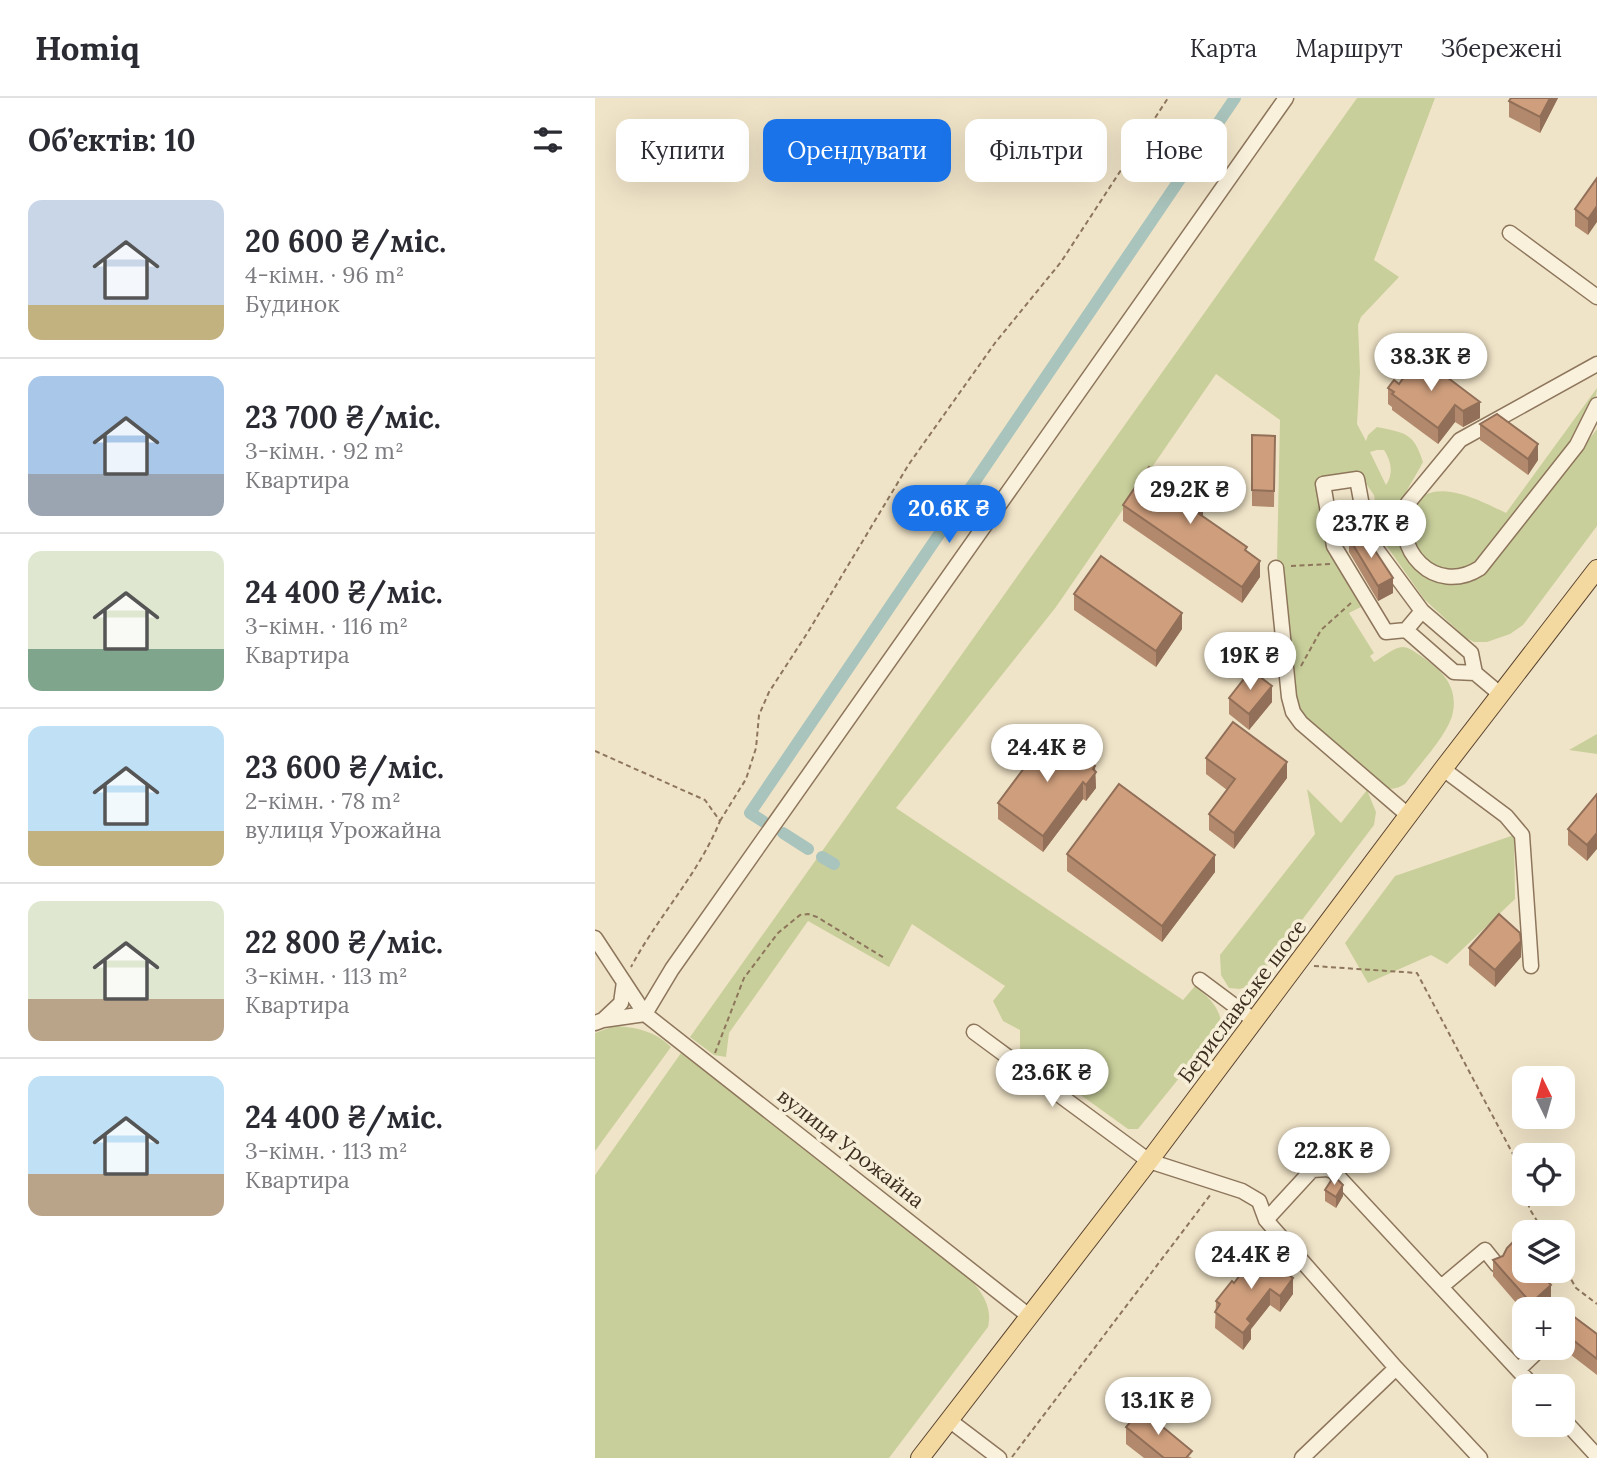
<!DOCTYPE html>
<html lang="uk">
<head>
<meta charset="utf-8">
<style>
	body { margin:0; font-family:Lora,serif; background:#f2f2f3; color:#2b2b33; height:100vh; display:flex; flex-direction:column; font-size:26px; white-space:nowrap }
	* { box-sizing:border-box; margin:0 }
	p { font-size:23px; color:#7c7c81 }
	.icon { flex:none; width:38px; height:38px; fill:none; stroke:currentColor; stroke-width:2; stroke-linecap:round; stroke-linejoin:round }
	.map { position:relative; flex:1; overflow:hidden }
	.side { display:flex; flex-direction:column; background:#fff; width:595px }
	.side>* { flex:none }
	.top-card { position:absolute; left:21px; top:21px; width:665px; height:63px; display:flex; gap:14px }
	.needle { width:46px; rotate:355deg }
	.fabs { position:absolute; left:917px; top:968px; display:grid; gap:14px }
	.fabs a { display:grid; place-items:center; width:63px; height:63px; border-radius:14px; background:#fff; box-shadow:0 7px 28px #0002; font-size:35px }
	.price { position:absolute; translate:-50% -60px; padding:0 16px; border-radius:24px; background:#fff; color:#222; font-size:23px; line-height:46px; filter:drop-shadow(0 2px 4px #0008) }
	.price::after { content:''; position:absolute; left:50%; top:42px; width:21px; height:16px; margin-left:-10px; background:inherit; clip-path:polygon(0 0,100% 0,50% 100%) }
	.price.active { background:#1a73e8; color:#fff }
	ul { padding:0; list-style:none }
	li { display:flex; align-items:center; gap:21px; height:175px; padding:0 28px }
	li+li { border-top:2px solid #e1e1e2 }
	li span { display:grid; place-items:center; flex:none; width:196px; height:140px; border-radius:14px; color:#555 }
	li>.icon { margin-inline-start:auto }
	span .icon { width:84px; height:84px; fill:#fffc; stroke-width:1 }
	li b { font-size:30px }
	h2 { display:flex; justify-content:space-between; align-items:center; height:84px; padding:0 28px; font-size:30px }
	.chip { padding:0 24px; border-radius:14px; background:#fff; box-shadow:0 7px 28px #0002; font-size:24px; line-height:63px }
	.chip.active { background:#1a73e8; color:#fff }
	header { display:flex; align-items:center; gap:42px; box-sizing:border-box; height:98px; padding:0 35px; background:#fff; border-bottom:2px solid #e1e1e2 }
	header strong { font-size:33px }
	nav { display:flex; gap:38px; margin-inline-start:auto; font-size:24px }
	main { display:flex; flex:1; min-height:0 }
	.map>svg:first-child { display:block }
</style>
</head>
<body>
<header>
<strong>Homiq</strong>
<nav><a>Карта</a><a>Маршрут</a><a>Збережені</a></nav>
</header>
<main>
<section class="side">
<h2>Об’єктів: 10<svg class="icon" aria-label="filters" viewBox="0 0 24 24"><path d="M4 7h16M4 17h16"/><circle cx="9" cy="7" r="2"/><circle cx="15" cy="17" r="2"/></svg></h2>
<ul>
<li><span style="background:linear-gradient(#c9d6e8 75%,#c2b280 0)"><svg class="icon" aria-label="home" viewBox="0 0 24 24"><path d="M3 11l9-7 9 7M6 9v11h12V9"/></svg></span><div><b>20 600 ₴/міс.</b><p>4-кімн. · 96 m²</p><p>Будинок</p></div></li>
<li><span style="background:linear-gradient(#a9c7e8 70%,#9aa5b1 0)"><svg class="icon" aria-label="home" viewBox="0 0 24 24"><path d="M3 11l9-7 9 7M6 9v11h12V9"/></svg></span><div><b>23 700 ₴/міс.</b><p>3-кімн. · 92 m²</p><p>Квартира</p></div></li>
<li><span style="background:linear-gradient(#dfe7d0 70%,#7fa58c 0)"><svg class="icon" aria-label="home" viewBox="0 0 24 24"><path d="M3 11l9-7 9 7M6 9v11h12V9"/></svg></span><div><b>24 400 ₴/міс.</b><p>3-кімн. · 116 m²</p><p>Квартира</p></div></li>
<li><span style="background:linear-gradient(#bfe0f5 75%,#c2b280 0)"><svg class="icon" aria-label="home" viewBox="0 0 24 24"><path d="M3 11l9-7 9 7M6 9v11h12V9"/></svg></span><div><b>23 600 ₴/міс.</b><p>2-кімн. · 78 m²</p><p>вулиця Урожайна</p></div></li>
<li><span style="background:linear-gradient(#dfe7d0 70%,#b9a48a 0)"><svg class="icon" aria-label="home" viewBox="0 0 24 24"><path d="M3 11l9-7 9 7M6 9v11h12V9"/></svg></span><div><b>22 800 ₴/міс.</b><p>3-кімн. · 113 m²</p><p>Квартира</p></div></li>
<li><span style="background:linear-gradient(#bfe0f5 70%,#b9a48a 0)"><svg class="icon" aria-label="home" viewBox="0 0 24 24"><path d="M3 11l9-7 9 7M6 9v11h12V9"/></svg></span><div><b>24 400 ₴/міс.</b><p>3-кімн. · 113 m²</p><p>Квартира</p></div></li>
</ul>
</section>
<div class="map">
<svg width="1002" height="1360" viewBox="0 0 1002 1360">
	<rect width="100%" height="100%" fill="#f0e4c8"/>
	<path fill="#c9cf9b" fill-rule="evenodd" d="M762,0h78l-61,162 25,17 -38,40 -3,8 2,47 -3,52 9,17 2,-6 9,-8c29,6 37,6 46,35 -9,18 -23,35 -25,55 -2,11 3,22 7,32 15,35 44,41 77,27l115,-147v97l-74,99 -13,9 -23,8h-13l-8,-4 -42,-39 -38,-54 -7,-21 -5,-29 -12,-17 -7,-6 -34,7 10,71 7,18 23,39 -12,6 25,40 -4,3 4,6c8,-4 18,-14 28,-15 7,0 13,5 19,9 20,14 37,29 32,56 -4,22 -35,54 -48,72 -10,6 -15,6 -25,1l-85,-77 -14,-146 -4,-1 3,-141 -64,-46 -160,233 -160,201 287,192 12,-14c14,12 24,20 27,39l-84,104h-10l-64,-46 -44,-22v-31l-17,-9 -10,-20 12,-15 -93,-62 -23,43 -81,-46 -79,112 -3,24 -12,-2 -24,-18zM782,352h7c7,11 10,23 2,35l-16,-33z
		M1002,290c0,34 -91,138 -115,169 -38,27 -51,12 -74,-21 1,-9 0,-20 4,-27 17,-36 69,-8 94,4z
		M1002,636v20l-28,-4z
		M712,691l34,34 26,-33 9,22 -2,13 -122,161 -13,3 -10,-1 -8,-13 -1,-20 95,-121z
		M919,737l1,64 -68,65 -16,-9 -63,28 -23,-40 50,-67z
		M19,928c22,1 41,5 57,21l-76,104v-118z
		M86,955l279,216c16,15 34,34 28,58l-99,131h-294v-283z"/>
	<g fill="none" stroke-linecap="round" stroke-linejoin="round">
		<path stroke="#a9c4bc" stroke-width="12" d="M169,724l-14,-9 485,-715
			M188,735l25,16
			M227,759l12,7"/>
		<g stroke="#8d765c" stroke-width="17">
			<path id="minor" d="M915,135l87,64
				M1002,266l-137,76 -52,63c-18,46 27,94 72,65l97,-123 20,-40
				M681,470l13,129 4,15 8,11 108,93
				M827,513l-16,19 -20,2 -52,-86 -11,-62 34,-5 11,59 54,73 49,42 4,20
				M811,532l48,42 21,1 25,21
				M848,671l63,47 16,19 9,131
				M0,840l50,76 384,302
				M605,882l55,41
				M50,916l27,-45 614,-871
				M9,921l17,-16 3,-21
				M0,925l8,-3 42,-6
				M379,934l175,129 93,30 17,10 7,19 130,148 84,90
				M671,1122l46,-50 16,-1 6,3 199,214
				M846,1189l44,-37 12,15
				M923,1272l23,-22
				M968,1321l34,37
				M354,1322l50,38
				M707,1360l94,-90"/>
		</g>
		<g stroke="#5b4430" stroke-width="20">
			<path id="major" d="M325,1360l229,-297 294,-392 154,-200"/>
		</g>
		<path stroke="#8d765c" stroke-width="2" stroke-dasharray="5 3.5" stroke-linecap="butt" d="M696,468l39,-2
			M706,568l20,-36 30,-27
			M0,653l110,49 15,21c-22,54 -62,95 -89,146
			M125,723l26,-42 10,-31 3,-33 10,-23 39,-60 101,-168 86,-121 66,-81 107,-164
			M719,868l103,7 107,202
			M120,955l29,-75 34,-45 22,-18 8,-1 9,3 69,42
			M934,1096v14l15,24
			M968,1167l13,23 21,16
			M417,1359l199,-263"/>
		<use href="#minor" stroke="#faf1dc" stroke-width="14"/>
		<use href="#major" stroke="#f3d9a0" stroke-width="18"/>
	</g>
	<path fill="#b2896c" d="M916,0h47l-18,35 -31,-16v-16z
		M1002,80l-9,57 -13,-9v-17z
		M824,258l61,62 -17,9 -8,-5 -17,22 -46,-34v-3l-4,-3v-16l11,-4z
		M885,326l58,36 -10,15 -48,-35z
		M657,337l23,1 -1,71 -22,-1z
		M528,407l80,12 44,34 13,26 -18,26 -119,-82z
		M754,440l44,55 -15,8 -29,-49z
		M479,496l108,35 -26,38 -82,-57z
		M634,600l43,4 -23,28 -20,-16z
		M611,660l81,20 -53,71 -25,-19v-16l18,-24 -21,-16z
		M500,673l1,17 -10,13 -3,-2 -40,53 -45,-33v-16z
		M1002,696l-10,67 -19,-16v-16z
		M472,756l148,18 -53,70 -95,-71z
		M874,850l52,9 -26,30 -26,-22z
		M730,1092l18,6 -7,12 -11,-7z
		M663,1153l35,43 -13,18 -10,-7 -19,24v10l-8,11 -28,-22 1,-27 18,-18z
		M898,1162l58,42 -8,7h-19v3l-31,-36z
		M968,1223l34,13v41l-35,-27h1z
		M531,1329l66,31h-48l-18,-14z"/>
	<path fill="#916f58" d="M955,0h8l-18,35v-16z
		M1002,108v16l-9,13v-16z
		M885,304v16l-17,9v-16z
		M860,307v17l-17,22v-16z
		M943,346v16l-10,15v-16z
		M608,407v16l-5,-8z
		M665,463v16l-18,26v-16z
		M798,480v15l-15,8v-15z
		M587,515v16l-26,38v-16z
		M677,588v16l-23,28v-16z
		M692,664v16l-53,71v-16z
		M500,668l1,22 -10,13v-16l7,-16z
		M488,684v17l-40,53v-16z
		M1002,735v16l-10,12v-16z
		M620,757v17l-53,70v-16z
		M926,843v16l-26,30v-17z
		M748,1087v11l-7,12v-11z
		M698,1180v16l-13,18v-16z
		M956,1187v17l-8,7h-12v-6z
		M675,1191v16l-19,24v10l-8,11v-17l4,-14z"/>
	<path fill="#cf9f7d" stroke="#916f58" stroke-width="2" d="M916,0h39l-10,19 -31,-16z
		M1002,80v28l-9,13 -13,-10z
		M824,258l61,46 -17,9 -8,-6 -17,23 -46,-34 2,-2 -6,-4 6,-8 5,4z
		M902,316l41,30 -10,15 -48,-35z
		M657,337l23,1 -1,55 -22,-1z
		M554,369l54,38 -5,8 49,34 -2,3 15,11 -18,26 -119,-82z
		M769,436l29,44 -15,8 -29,-48z
		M506,458l81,57 -26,38 -82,-57z
		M656,572l21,16 -23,28 -20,-16z
		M638,624l54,40 -53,71 -25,-19 26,-35 -29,-21z
		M456,634l44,34 -2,3 3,3 -10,13 -3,-3 -40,54 -45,-33z
		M524,686l96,71 -53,71 -95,-72z
		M1002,696v39l-10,12 -19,-16z
		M904,816l21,19 1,8 -26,29 -26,-22z
		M739,1078l9,9 -7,12 -11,-7z
		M918,1144l11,13v15h14l13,15 -20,18 -38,-43 10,-4 4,-8z
		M663,1153l35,27 -13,18 -10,-7 -23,30 4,4 -8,10 -28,-21 5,-8 -4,-3 16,-20 2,2z
		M974,1215l28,21v25l-34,-27v-11z
		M546,1311l51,42 -6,7h-22l-38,-31z"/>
	<g text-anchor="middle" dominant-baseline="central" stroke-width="7" stroke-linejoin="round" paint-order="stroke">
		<g font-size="21" fill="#3d2e20" stroke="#f7eed8">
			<text transform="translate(647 903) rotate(-53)">Бериславське шосе</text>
			<text transform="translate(256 1050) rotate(38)">вулиця Урожайна</text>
		</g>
	</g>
</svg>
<div class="fabs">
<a><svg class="needle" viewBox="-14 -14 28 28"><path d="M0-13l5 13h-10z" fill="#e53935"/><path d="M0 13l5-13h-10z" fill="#7c7c81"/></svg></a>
<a><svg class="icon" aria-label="locate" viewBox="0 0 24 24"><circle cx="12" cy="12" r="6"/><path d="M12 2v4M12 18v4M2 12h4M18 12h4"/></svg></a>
<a><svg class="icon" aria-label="layers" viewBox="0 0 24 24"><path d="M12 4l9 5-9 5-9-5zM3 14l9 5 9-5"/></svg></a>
<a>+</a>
<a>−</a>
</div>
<b class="price" style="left:836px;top:295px">38.3K ₴</b>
<b class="price" style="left:595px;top:428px">29.2K ₴</b>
<b class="price active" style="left:354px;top:447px">20.6K ₴</b>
<b class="price" style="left:776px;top:462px">23.7K ₴</b>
<b class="price" style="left:655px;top:594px">19K ₴</b>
<b class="price" style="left:452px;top:686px">24.4K ₴</b>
<b class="price" style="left:457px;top:1011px">23.6K ₴</b>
<b class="price" style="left:739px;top:1089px">22.8K ₴</b>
<b class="price" style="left:656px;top:1193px">24.4K ₴</b>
<b class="price" style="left:563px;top:1339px">13.1K ₴</b>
<div class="top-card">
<a class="chip">Купити</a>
<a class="chip active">Орендувати</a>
<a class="chip">Фільтри</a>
<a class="chip">Нове</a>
</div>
</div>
</main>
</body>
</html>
